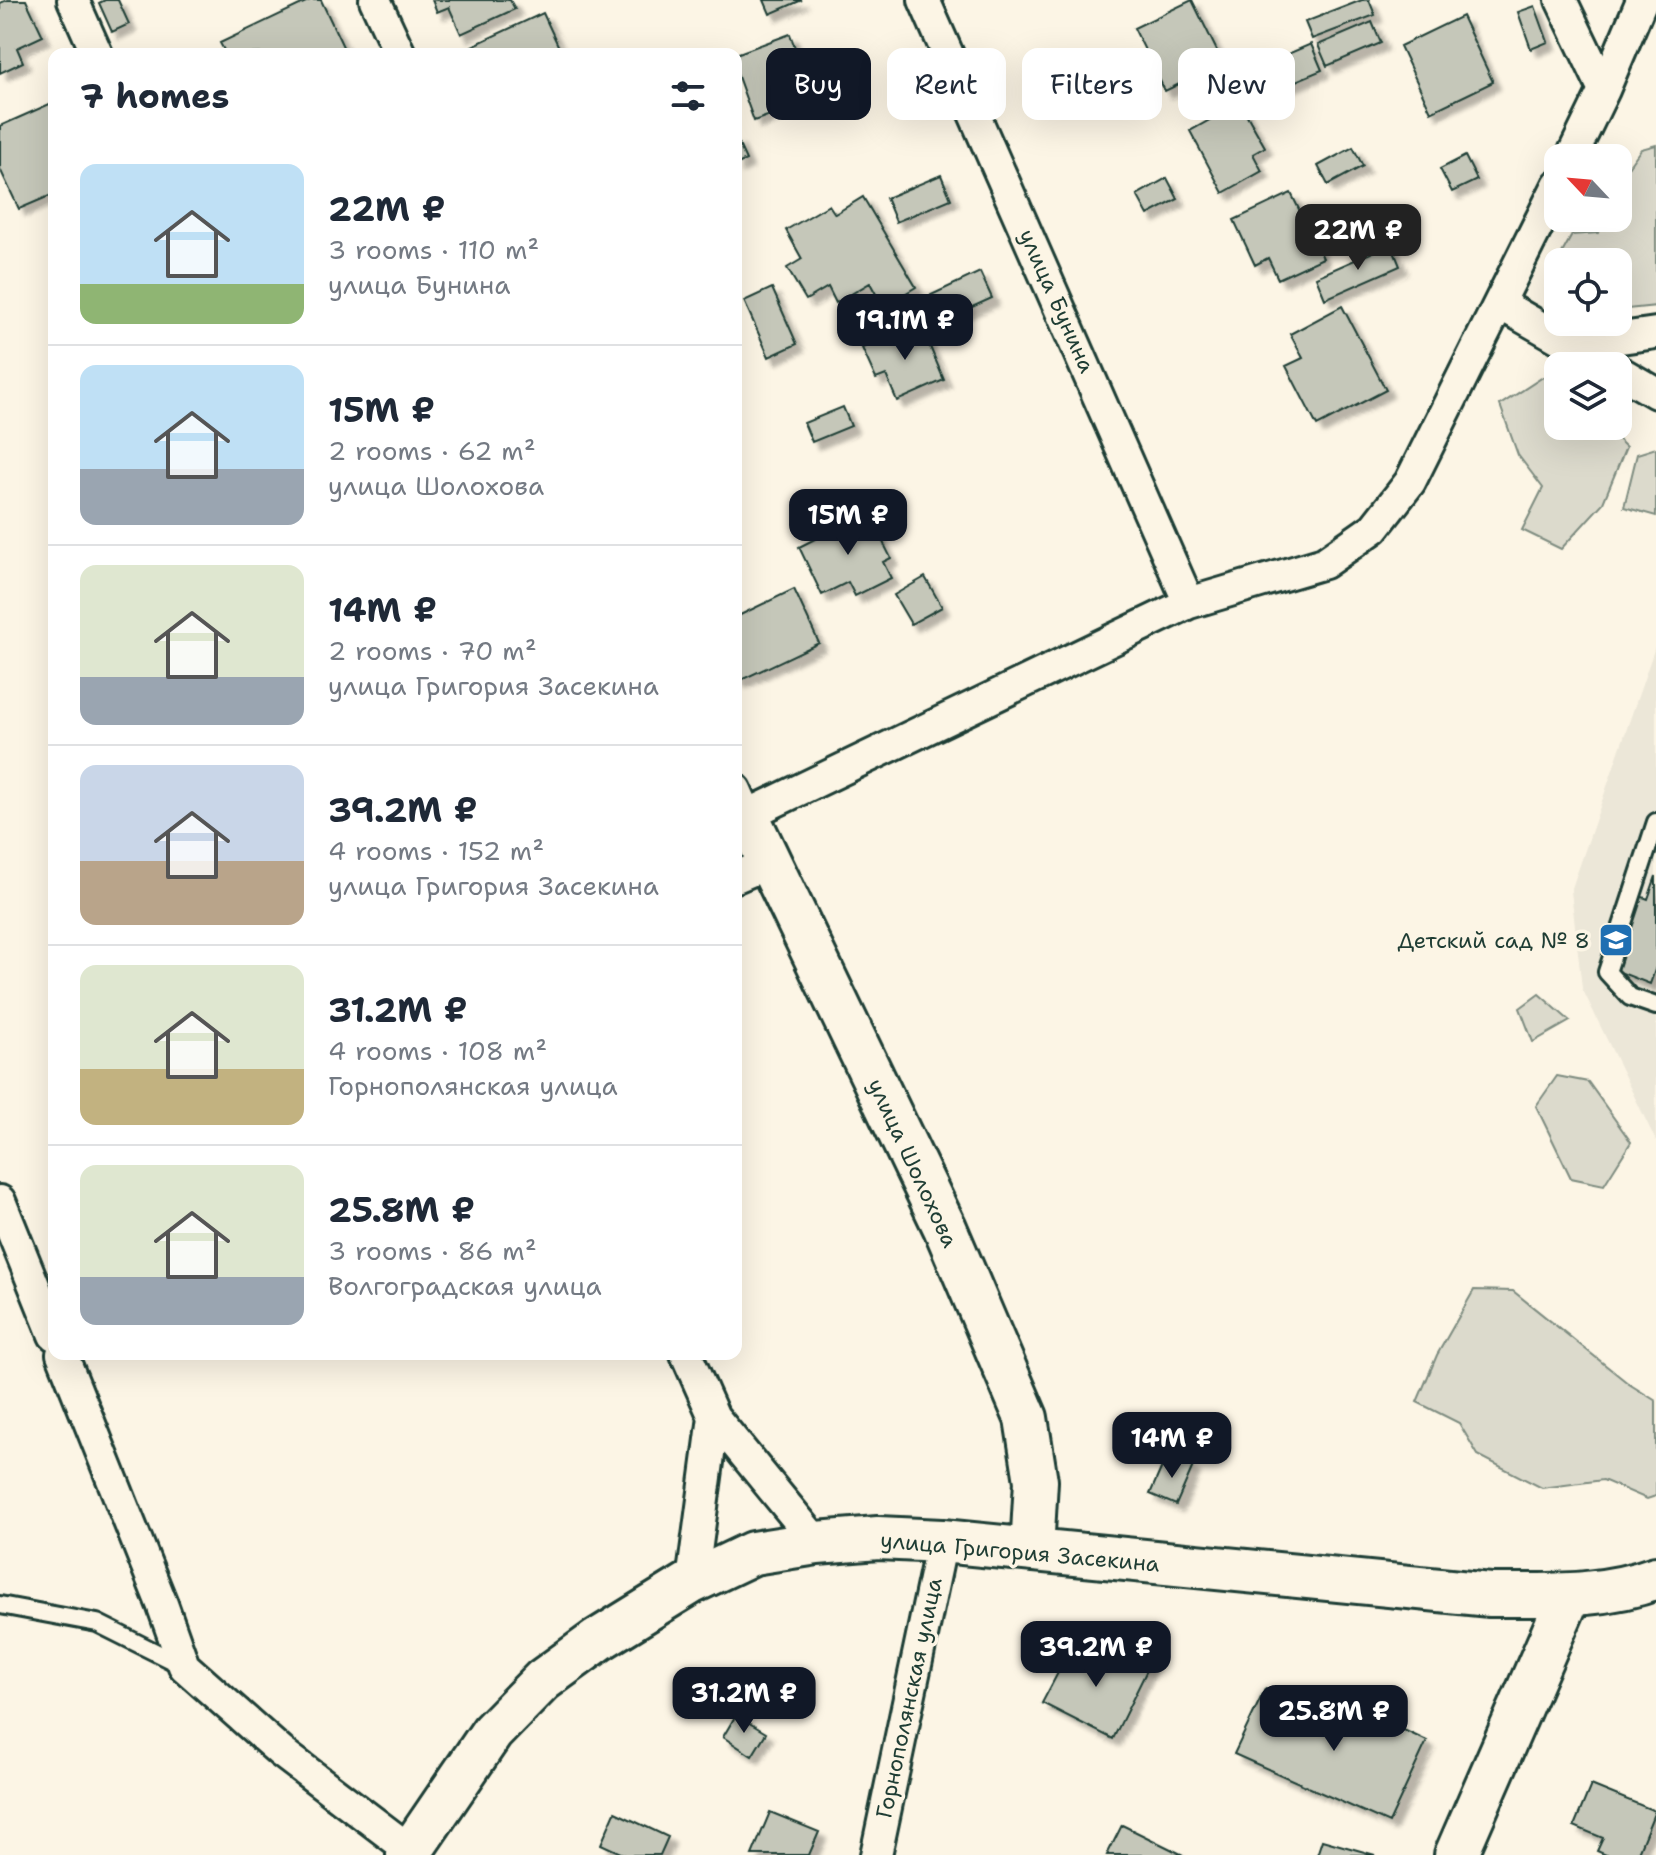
<!DOCTYPE html>
<html lang="en">
<head>
<meta charset="utf-8">
<style>
	body { margin:0; font-family:"Shantell Sans",sans-serif; background:#f2f2f3; color:#1f2937; height:100vh; display:flex; flex-direction:column; font-size:30px; white-space:nowrap }
	* { box-sizing:border-box; margin:0 }
	p { font-size:26px; color:#747a83 }
	.icon { flex:none; width:44px; height:44px; fill:none; stroke:currentColor; stroke-width:2; stroke-linecap:round; stroke-linejoin:round }
	.map { position:relative; flex:1; overflow:hidden }
	.details { position:absolute; left:48px; top:48px; width:694px; height:1312px; display:flex; flex-direction:column; background:#fff; border-radius:16px; box-shadow:0 8px 32px #0002 }
	.details>* { flex:none }
	.guide { position:absolute; left:766px; top:48px; width:760px; height:72px; display:flex; gap:16px }
	.needle { width:52px; rotate:296deg }
	.fabs { position:absolute; left:1544px; top:144px; display:grid; gap:16px }
	.fabs a { display:grid; place-items:center; width:88px; height:88px; border-radius:16px; background:#fff; box-shadow:0 8px 32px #0002; font-size:40px }
	.price { position:absolute; translate:-50% -68px; padding:0 18px; border-radius:16px; background:#111827; color:#fff; font-size:26px; line-height:52px; filter:drop-shadow(0 2px 4px #0008) }
	.price::after { content:''; position:absolute; left:50%; top:48px; width:24px; height:18px; margin-left:-12px; background:inherit; clip-path:polygon(0 0,100% 0,50% 100%) }
	.price.current { background:#222; color:#fff }
	ul { padding:0; list-style:none }
	li { display:flex; align-items:center; gap:24px; height:200px; padding:0 32px }
	li+li { border-top:2px solid #e0e1e3 }
	li span { display:grid; place-items:center; flex:none; width:224px; height:160px; border-radius:16px; color:#555 }
	li>.icon { margin-inline-start:auto }
	span .icon { width:96px; height:96px; fill:#fffc; stroke-width:1 }
	li b { font-size:34px }
	h2 { display:flex; justify-content:space-between; align-items:center; height:96px; padding:0 32px; font-size:34px }
	.tag { padding:0 28px; border-radius:16px; background:#fff; box-shadow:0 8px 32px #0002; font-size:28px; line-height:72px }
	.tag.current { background:#111827; color:#fff }
	.map>svg:first-child { display:block }
</style>
</head>
<body>
<div class="map">
<svg width="1656" height="1855" viewBox="0 0 1656 1855">
	<defs>
		<filter id="shadow"><feDropShadow dx="7" dy="7" stdDeviation="2" flood-color="#0004"/></filter>
	</defs>
	<rect width="100%" height="100%" fill="#fcf5e5"/>
	<filter id="ink" filterUnits="userSpaceOnUse"><feTurbulence type="fractalNoise" baseFrequency=".0125" numOctaves="2"/><feDisplacementMap in="SourceGraphic" scale="16" xChannelSelector="R" yChannelSelector="G"/><feConvolveMatrix kernelMatrix="1 2 1 2 8 2 1 2 1" color-interpolation-filters="sRGB"/></filter>
	<g filter="url(#ink)">
		<path fill="#ece7d8" d="M1656,644v497l-74,-153 -11,-97z"/>
		<path fill="#dcdacc" stroke="#7e8c80" stroke-width="2" d="M1656,145v161l-38,4v-48h-60v23l-8,-10 22,-40 26,-2 5,-15h15v-37l23,-32z
			M1543,377l15,11v38h46l22,21 -23,56 -42,46 -39,-19 21,-42 -25,-33 -18,-50z
			M1656,448v68l-32,-9 13,-53z
			M1539,994l31,27 -37,21 -13,-34z
			M1557,1076l31,6 43,60 -27,43 -33,-7 -35,-72z
			M1474,1290l39,1 116,93 27,17v95l-9,3 -44,-19 -61,8 -64,-33 -19,-32 -42,-21 20,-47z"/>
		<path fill="#c5c7b9" stroke="#1f3d34" stroke-width="2" filter="url(#shadow)" d="M7,0h19l17,36 -26,12 6,14 -23,11v-70z
			M105,0h13l11,24 -17,8 -13,-29z
			M310,0h11l25,53 -120,1 -6,-11z
			M432,0h78l5,9 -54,25 -12,-27 -12,5z
			M764,0h38l-32,14z
			M1192,0l31,63 -58,28 -31,-63z
			M1362,0h7l6,15 -63,24 -7,-17z
			M1535,6l13,36 -17,7 -13,-37z
			M543,13l19,41h-87l-3,-8z
			M1462,16l31,66 -62,30 -31,-66z
			M1372,22l9,21 -54,23 -9,-21z
			M790,34l24,65 -60,22 -18,-50v-17z
			M1311,44l11,26 -57,24 -10,-26z
			M54,102v92l-35,15 -19,-40v-43z
			M1240,103l25,44 -12,7 9,17 -39,22 -33,-62z
			M736,138l10,22 -10,5z
			M1353,147l10,19 -35,19 -10,-19z
			M1465,156l12,24 -25,12 -12,-23z
			M941,175l10,24 -55,23 -10,-24z
			M1167,178l11,21 -30,16 -11,-20z
			M1291,193l32,65 -45,21 -10,-21 -13,7 -21,-45z
			M863,197l53,90 -33,20 -13,-24 -34,20 -8,-16 -22,13 -19,-32 15,-9 -16,-29 43,-25 6,9z
			M1391,244l9,22 -75,33 -9,-22z
			M980,272l12,26 -53,24 -12,-25z
			M772,288l25,56 -28,13 -25,-56z
			M1342,306l44,84 -69,36 -31,-60 17,-8 -13,-24z
			M920,323l24,57 -47,21 -11,-26 -10,4 -14,-31z
			M843,407l8,19 -39,16 -8,-19z
			M868,512l23,46 -8,4 8,16 -36,18 -7,-14 -26,13 -23,-48z
			M925,577l17,30 -31,17 -17,-29z
			M794,589l25,54 -80,38 -3,-6v-58z
			M1656,876v91l-6,17 -33,-13 23,-75 8,3z
			M1167,1455l26,11 -17,39 -26,-11z
			M1072,1646l32,15 28,-6 18,9 -37,75 -71,-36z
			M1265,1689l75,35 9,-20 78,37 -38,82 -155,-69z
			M736,1715l30,18 -14,23 -29,-19z
			M1591,1785l64,26 -18,44h-31l-9,-4 6,-13 -29,-12z
			M615,1812l53,25 -8,18h-35l-24,-11z
			M770,1812l49,20 -10,23h-57z
			M1122,1825l61,30h-76z
			M1322,1840l53,15h-58z"/>
		<g fill="none" stroke-linecap="round" stroke-linejoin="round">
			<g stroke="#1f3d34" stroke-width="22">
				<path id="lane" d="M1656,822l-49,150 23,25 26,9
					M0,1605l97,18 86,43"/>
			</g>
			<g stroke="#1f3d34" stroke-width="36">
				<path id="street" d="M73,0l24,54
					M375,0l25,54
					M924,0l265,603
					M1561,0l43,90
					M1571,158l33,-68 38,-90
					M1500,304l108,62
					M1572,345l84,-12
					M1618,371l38,22
					M736,790l11,25 442,-212 135,-40 50,-35 36,-46 148,-297
					M736,877l33,-14
					M0,1201l54,134
					M62,1354l100,250 22,62 97,86 129,98
					M686,1354l28,63 103,126
					M692,1582l22,-165
					M876,1855l66,-314"/>
			</g>
			<g stroke="#1f3d34" stroke-width="48">
				<path id="secondary" d="M747,815l198,413 81,190 10,63 -4,69
					M408,1855l84,-123 51,-52 55,-40 94,-58 61,-29 64,-10 61,-5 64,3 548,54c55,0 113,3 166,-17
					M1456,1855l113,-259"/>
			</g>
			<use href="#lane" stroke="#fcf5e5" stroke-width="16"/>
			<use href="#street" stroke="#fcf5e5" stroke-width="30"/>
			<use href="#secondary" stroke="#fcf5e5" stroke-width="42"/>
		</g>
	</g>
	<defs>
		<g id="school-square" transform="scale(1.8)"><rect x="-9" y="-9" width="18" height="18" rx="4" fill="#1f6fb2" stroke="#fcf5e5"/><path d="M0-5L7-2L0 1L-7-2ZM-4 1L0 2.5L4 1V4Q0 6-4 4Z" fill="#fff"/></g>
	</defs>
	<g fill-rule="evenodd">
		<use href="#school-square" x="1616" y="940"/>
	</g>
	<g text-anchor="middle" dominant-baseline="central" stroke-width="7" stroke-linejoin="round" paint-order="stroke">
		<g font-size="22" fill="#1f3d34" stroke="#fcf5e5">
			<text transform="translate(1057 301) rotate(66)">улица Бунина</text>
			<text transform="translate(913 1163) rotate(65)">улица Шолохова</text>
			<text transform="translate(1020 1552) rotate(5)">улица Григория Засекина</text>
			<text transform="translate(909 1698) rotate(-78)">Горнополянская улица</text>
		</g>
		<g font-size="22" fill="#1f3d34" stroke="#fcf5e5" text-anchor="end">
			<text x="1590" y="940">Детский сад № 8</text>
		</g>
	</g>
</svg>
<div class="fabs">
<a><svg class="needle" viewBox="-14 -14 28 28"><path d="M0-13l5 13h-10z" fill="#e53935"/><path d="M0 13l5-13h-10z" fill="#747a83"/></svg></a>
<a><svg class="icon" aria-label="locate" viewBox="0 0 24 24"><circle cx="12" cy="12" r="6"/><path d="M12 2v4M12 18v4M2 12h4M18 12h4"/></svg></a>
<a><svg class="icon" aria-label="layers" viewBox="0 0 24 24"><path d="M12 4l9 5-9 5-9-5zM3 14l9 5 9-5"/></svg></a>
</div>
<b class="price current" style="left:1358px;top:272px">22M ₽</b>
<b class="price" style="left:905px;top:362px">19.1M ₽</b>
<b class="price" style="left:848px;top:557px">15M ₽</b>
<b class="price" style="left:1172px;top:1480px">14M ₽</b>
<b class="price" style="left:1096px;top:1689px">39.2M ₽</b>
<b class="price" style="left:744px;top:1735px">31.2M ₽</b>
<b class="price" style="left:1334px;top:1753px">25.8M ₽</b>
<div class="guide">
<a class="tag current">Buy</a>
<a class="tag">Rent</a>
<a class="tag">Filters</a>
<a class="tag">New</a>
</div>
<section class="details">
<h2>7 homes<svg class="icon" aria-label="filters" viewBox="0 0 24 24"><path d="M4 7h16M4 17h16"/><circle cx="9" cy="7" r="2"/><circle cx="15" cy="17" r="2"/></svg></h2>
<ul>
<li><span style="background:linear-gradient(#bfe0f5 75%,#8fb573 0)"><svg class="icon" aria-label="home" viewBox="0 0 24 24"><path d="M3 11l9-7 9 7M6 9v11h12V9"/></svg></span><div><b>22M ₽</b><p>3 rooms · 110 m²</p><p>улица Бунина</p></div></li>
<li><span style="background:linear-gradient(#bfe0f5 65%,#9aa5b1 0)"><svg class="icon" aria-label="home" viewBox="0 0 24 24"><path d="M3 11l9-7 9 7M6 9v11h12V9"/></svg></span><div><b>15M ₽</b><p>2 rooms · 62 m²</p><p>улица Шолохова</p></div></li>
<li><span style="background:linear-gradient(#dfe7d0 70%,#9aa5b1 0)"><svg class="icon" aria-label="home" viewBox="0 0 24 24"><path d="M3 11l9-7 9 7M6 9v11h12V9"/></svg></span><div><b>14M ₽</b><p>2 rooms · 70 m²</p><p>улица Григория Засекина</p></div></li>
<li><span style="background:linear-gradient(#c9d6e8 60%,#b9a48a 0)"><svg class="icon" aria-label="home" viewBox="0 0 24 24"><path d="M3 11l9-7 9 7M6 9v11h12V9"/></svg></span><div><b>39.2M ₽</b><p>4 rooms · 152 m²</p><p>улица Григория Засекина</p></div></li>
<li><span style="background:linear-gradient(#dfe7d0 65%,#c2b280 0)"><svg class="icon" aria-label="home" viewBox="0 0 24 24"><path d="M3 11l9-7 9 7M6 9v11h12V9"/></svg></span><div><b>31.2M ₽</b><p>4 rooms · 108 m²</p><p>Горнополянская улица</p></div></li>
<li><span style="background:linear-gradient(#dfe7d0 70%,#9aa5b1 0)"><svg class="icon" aria-label="home" viewBox="0 0 24 24"><path d="M3 11l9-7 9 7M6 9v11h12V9"/></svg></span><div><b>25.8M ₽</b><p>3 rooms · 86 m²</p><p>Волгоградская улица</p></div></li>
</ul>
</section>
</div>
</body>
</html>
